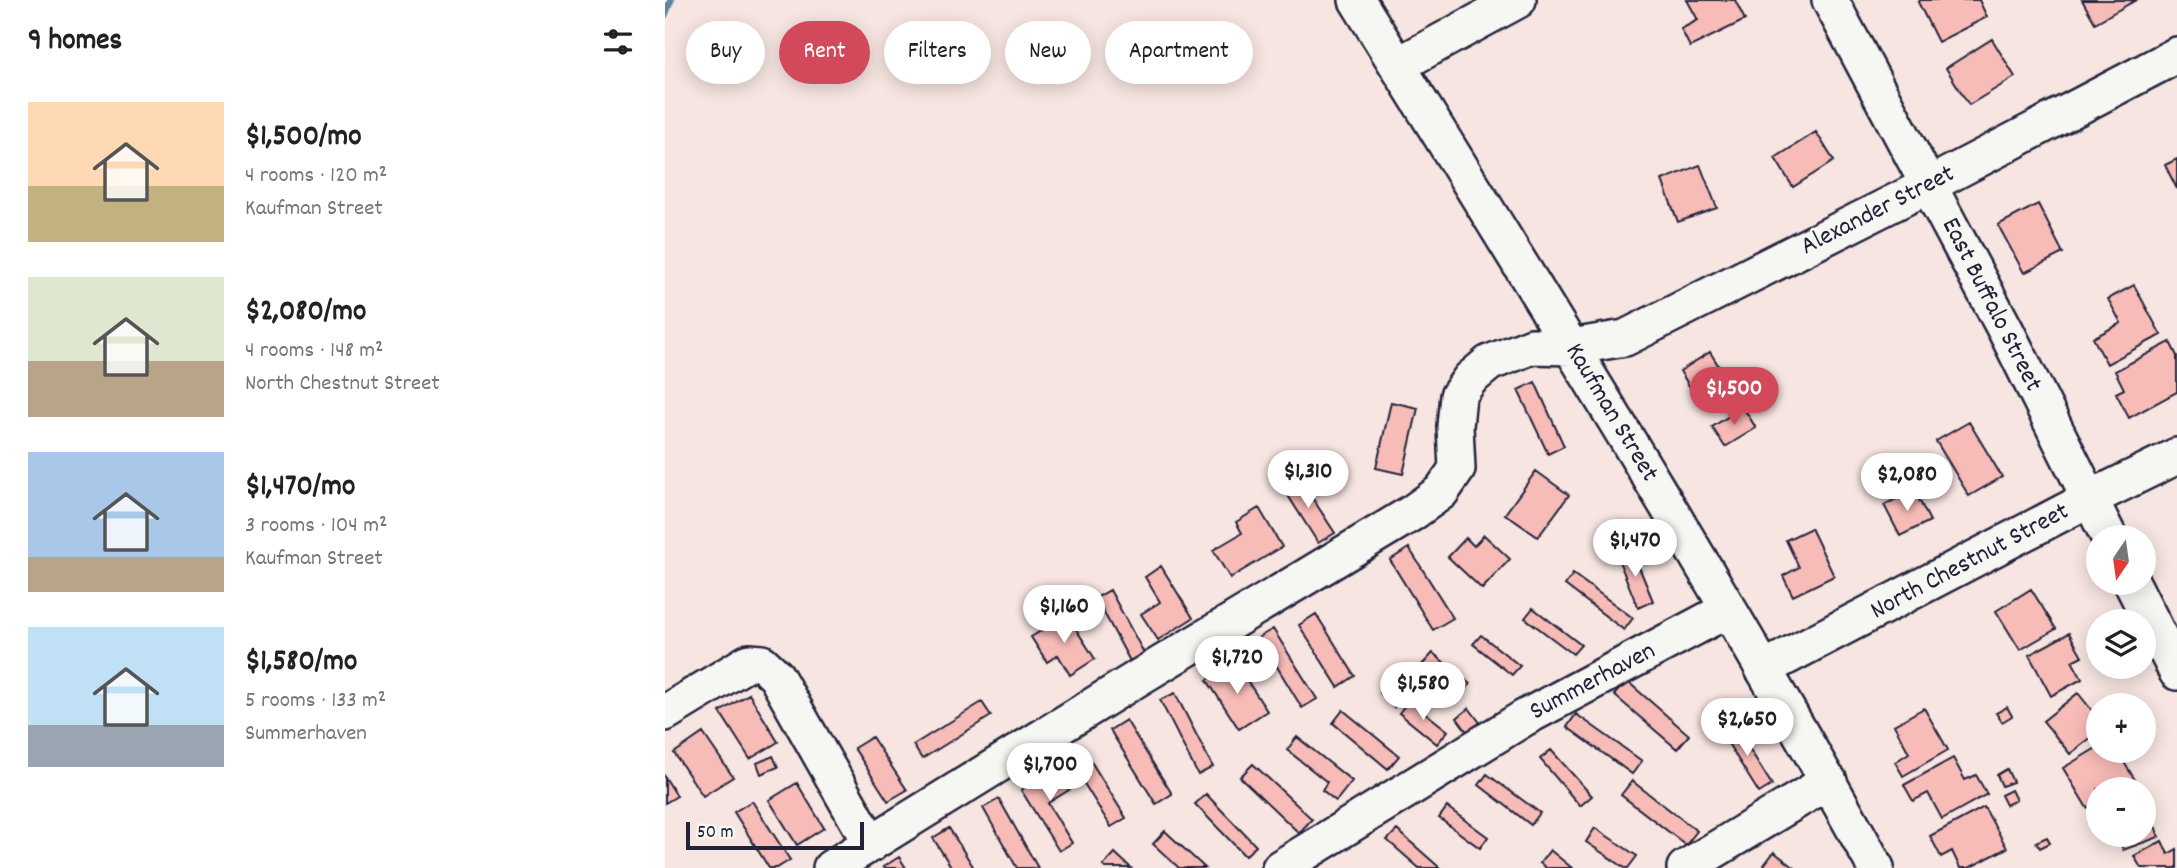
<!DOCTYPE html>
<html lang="en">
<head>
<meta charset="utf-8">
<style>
	body { margin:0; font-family:Dekko,sans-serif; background:#f2f2f2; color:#222; height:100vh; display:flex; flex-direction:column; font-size:26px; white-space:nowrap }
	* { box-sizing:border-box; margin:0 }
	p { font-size:23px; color:#767676 }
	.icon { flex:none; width:38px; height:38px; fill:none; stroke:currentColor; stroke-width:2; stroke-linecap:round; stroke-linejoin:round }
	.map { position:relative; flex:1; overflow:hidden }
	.details { display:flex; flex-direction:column; background:#fff; width:665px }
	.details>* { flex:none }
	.top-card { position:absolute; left:21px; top:21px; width:665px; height:63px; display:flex; gap:14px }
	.needle { width:46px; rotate:193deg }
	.buttons { position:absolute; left:1421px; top:525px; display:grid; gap:14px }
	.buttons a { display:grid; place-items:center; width:70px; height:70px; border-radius:50%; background:#fff; box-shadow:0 4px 18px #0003; font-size:35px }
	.scale { position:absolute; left:21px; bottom:18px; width:178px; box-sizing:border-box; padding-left:7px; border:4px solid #22223b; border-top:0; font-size:19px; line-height:24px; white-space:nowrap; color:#22223b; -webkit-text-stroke:5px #f6f6f2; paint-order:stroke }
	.price { position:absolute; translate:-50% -60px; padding:0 16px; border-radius:24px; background:#fff; color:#222; font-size:23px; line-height:46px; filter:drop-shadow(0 2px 4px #0008) }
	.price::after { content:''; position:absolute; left:50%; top:42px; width:21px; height:16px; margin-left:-10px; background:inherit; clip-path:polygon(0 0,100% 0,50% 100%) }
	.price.on { background:#d1495b; color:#fff }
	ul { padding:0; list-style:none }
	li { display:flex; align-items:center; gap:21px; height:175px; padding:0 28px }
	li span { display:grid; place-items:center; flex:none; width:196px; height:140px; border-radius:0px; color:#555 }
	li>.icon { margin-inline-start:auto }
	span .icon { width:84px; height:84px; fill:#fffc; stroke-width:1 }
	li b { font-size:30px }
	h2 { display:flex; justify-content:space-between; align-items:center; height:84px; padding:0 28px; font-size:30px }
	.tag { padding:0 24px; border-radius:32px; background:#fff; box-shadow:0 4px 18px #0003; font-size:24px; line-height:63px }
	.tag.on { background:#d1495b; color:#fff }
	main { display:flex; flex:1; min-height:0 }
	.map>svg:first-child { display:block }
</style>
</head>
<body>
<main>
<section class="details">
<h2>9 homes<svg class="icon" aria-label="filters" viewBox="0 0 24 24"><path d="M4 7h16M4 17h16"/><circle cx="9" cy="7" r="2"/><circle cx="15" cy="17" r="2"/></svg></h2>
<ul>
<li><span style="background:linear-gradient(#ffd9b3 60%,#c2b280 0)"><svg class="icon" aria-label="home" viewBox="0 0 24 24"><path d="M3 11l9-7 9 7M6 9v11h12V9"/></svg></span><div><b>$1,500/mo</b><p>4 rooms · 120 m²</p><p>Kaufman Street</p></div></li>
<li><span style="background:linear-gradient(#dfe7d0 60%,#b9a48a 0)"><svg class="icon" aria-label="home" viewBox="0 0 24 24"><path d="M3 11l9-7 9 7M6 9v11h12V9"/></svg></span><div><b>$2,080/mo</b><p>4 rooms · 148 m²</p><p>North Chestnut Street</p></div></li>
<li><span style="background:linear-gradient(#a9c7e8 75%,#b9a48a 0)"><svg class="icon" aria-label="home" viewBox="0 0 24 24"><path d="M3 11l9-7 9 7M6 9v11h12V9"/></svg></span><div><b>$1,470/mo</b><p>3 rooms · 104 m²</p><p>Kaufman Street</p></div></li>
<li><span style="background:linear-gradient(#bfe0f5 70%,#9aa5b1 0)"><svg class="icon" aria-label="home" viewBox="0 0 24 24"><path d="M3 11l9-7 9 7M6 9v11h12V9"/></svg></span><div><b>$1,580/mo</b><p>5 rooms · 133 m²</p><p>Summerhaven</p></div></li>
</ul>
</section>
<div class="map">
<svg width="1512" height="868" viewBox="0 0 1512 868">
	<rect width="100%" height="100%" fill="#f7e5e1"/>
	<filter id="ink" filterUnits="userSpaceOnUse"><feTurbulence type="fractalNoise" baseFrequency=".0143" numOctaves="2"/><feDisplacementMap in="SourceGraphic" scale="14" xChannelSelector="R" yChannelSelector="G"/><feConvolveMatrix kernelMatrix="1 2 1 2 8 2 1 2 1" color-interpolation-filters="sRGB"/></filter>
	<g filter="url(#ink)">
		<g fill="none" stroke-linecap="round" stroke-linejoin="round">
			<path stroke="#5d85a1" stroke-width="7" d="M0,15l6,-15"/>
		</g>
		<path fill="#f8bcb8" stroke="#22223b" stroke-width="2" d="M1022,0h48l10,20 -55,27 -9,-18 17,-9z
			M1256,0h58l8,17 -49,25 -20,-40z
			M1417,0h54l-41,23z
			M1327,39l23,38 -46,28 -23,-37z
			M1151,132l18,29 -41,26 -18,-29z
			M1512,159v30l-12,-24z
			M1035,165l17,43 -39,14 -16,-42z
			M1373,204l25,49 -39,20 -26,-48z
			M1469,285l27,50 -54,29 -14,-26 28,-15 -13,-24z
			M1505,342l7,14v36l-48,26 -13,-25 8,-4 -9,-18z
			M1045,352l13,21 -30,19 -13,-21z
			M870,382l29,64 -16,8 -30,-64z
			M726,402l27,6 -15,66 -27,-6z
			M1078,407l13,21 -31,19 -13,-20z
			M1304,422l33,55 -33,19 -33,-55z
			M871,471l33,24 -31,42 -33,-23z
			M633,476l37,57 -17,10 -36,-57z
			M1249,490l16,31 -30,15 -16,-31z
			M594,508l23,39 -52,31 -17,-28 29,-17 -6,-11z
			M1146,528l23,48 -41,20 -10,-20 16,-9 -13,-27z
			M819,535l26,24 -28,30 -34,-32 18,-19 8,8z
			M744,548l44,70 -20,12 -43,-70z
			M967,550l21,51 -15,7 -21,-52z
			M496,566l32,52 -35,22 -17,-26 19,-12 -15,-25z
			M908,574l60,44 -9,12 -59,-45z
			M1366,589l25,40 -36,21 -24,-39z
			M445,590l35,65 -14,8 -35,-65z
			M868,608l48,37 -8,9 -48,-36z
			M651,614l39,62 -17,11 -39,-62z
			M402,615l28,44 -25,16 -12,-20 -11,7 -16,-25z
			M608,629l44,70 -15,9 -43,-71z
			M1404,633l13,23 -10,5 10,18 -31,17 -22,-41z
			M816,635l39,31 -8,9 -39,-31z
			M768,653l37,31 -12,14 -37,-32z
			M570,662l32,49 -28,18 -32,-49z
			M962,681l62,54 -12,14 -63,-54z
			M724,683l15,14 -10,10 -14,-14z
			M510,693l38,74 -15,8 -38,-75z
			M1413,693l20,25v14l-28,22 -27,-33z
			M84,694l29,48 -28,17 -30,-47z
			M744,700l39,31 -11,13 -38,-31z
			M317,702l9,14 -69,43 -9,-14z
			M1342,707l5,9 -10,6 -6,-9z
			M804,708l12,16 -13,9 -11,-15z
			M1259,708l24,42 -45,26 -8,-14 14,-9 -15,-28z
			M678,710l56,46 -11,13 -55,-46z
			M911,714l66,47 -10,13 -65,-47z
			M461,720l46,74 -16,10 -46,-74z
			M1069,724l38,61 -13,8 -38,-61z
			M38,733l30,44 -30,19 -29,-43z
			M207,737l35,53 -19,11 -34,-53z
			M632,737l55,44 -16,20 -14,-11 5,-8 -40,-32z
			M417,747l44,71 -15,9 -44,-71z
			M1433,747v4h19l18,29 -16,9h-21v13l-11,6 -24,-40z
			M886,750l41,46 -12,10 -40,-47z
			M108,756l5,11 -17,7 -4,-11z
			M1288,758l12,22 11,-5 11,19 -45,25 -14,-26 -15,8 -9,-16z
			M588,764l59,55 -13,14 -59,-56z
			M396,766l13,21 -26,16 24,40 -13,8 -38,-61z
			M1342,769l6,13 -11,4 -5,-11z
			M822,774l53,39 -9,12 -52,-40z
			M0,777l12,19 -12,7z
			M967,781l65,50 -11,14 -65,-50z
			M132,783l27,45 -27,17 -28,-45z
			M1346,790l5,10 -10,5 -5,-10z
			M541,794l50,52 -11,10 -50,-52z
			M1479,796l15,41 -36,13 -5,-15h26z
			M334,799l39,69h-21l-34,-60z
			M87,801l38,59 -13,8h-8l-35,-56z
			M782,807l41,30 -8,11 -41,-30z
			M1319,807l23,41 -38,20h-9l-8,-17 -11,6 -11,-21z
			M284,828l25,40h-22l-19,-30z
			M930,828l42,28 -9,12h-3l-39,-26z
			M732,830l43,38h-21l-32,-28z
			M500,831l40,37h-26l-26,-24z
			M1382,837l3,6 -10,5 -4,-6z
			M1497,841l6,13 9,-5v19h-36l-7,-12z
			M885,850l22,18h-26l-6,-5z
			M1109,852l21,16h-27l-4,-3z
			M450,853l16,15h-25l-3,-2z
			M234,857l7,11h-22l-1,-1z"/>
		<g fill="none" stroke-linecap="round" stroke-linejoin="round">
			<g stroke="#22223b" stroke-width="40">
				<path id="minor" d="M692,0c177,287 357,573 519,868
					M1165,0l176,331 103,206
					M733,65l120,-65
					M1467,583l45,89
					M1098,669l326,-170 88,-43
					M0,713l84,-51 13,1 14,13 95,168
					M166,868l307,-190 274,-165 29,-21 16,-23 -2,-43 3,-30 12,-17 19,-16 43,-17 39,1 54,-9 304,-153 248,-130
					M615,868l244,-150 205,-109
					M1020,868l144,-87"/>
			</g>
			<use href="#minor" stroke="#f6f6f2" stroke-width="35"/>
		</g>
	</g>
	<g text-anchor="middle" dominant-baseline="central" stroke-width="5" stroke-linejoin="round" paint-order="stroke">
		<g font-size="26" fill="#22223b" stroke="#f6f6f2">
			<text transform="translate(1213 211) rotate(-27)">Alexander Street</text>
			<text transform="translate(1326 305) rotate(63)">East Buffalo Street</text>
			<text transform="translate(946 413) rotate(59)">Kaufman Street</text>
			<text transform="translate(1305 562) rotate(-28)">North Chestnut Street</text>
			<text transform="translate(928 682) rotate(-28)">Summerhaven</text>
		</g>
	</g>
</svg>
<div class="buttons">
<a><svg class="needle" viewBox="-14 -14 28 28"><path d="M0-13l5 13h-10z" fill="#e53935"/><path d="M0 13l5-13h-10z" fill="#767676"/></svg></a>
<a><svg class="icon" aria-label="layers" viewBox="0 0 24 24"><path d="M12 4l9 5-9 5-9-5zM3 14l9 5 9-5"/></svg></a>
<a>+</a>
<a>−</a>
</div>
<div class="scale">50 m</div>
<b class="price on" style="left:1069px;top:427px">$1,500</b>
<b class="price" style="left:643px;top:510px">$1,310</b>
<b class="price" style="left:1242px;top:513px">$2,080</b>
<b class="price" style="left:970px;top:579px">$1,470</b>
<b class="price" style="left:399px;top:645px">$1,160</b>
<b class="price" style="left:572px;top:696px">$1,720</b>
<b class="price" style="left:758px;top:722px">$1,580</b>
<b class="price" style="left:1082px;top:758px">$2,650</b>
<b class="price" style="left:385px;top:803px">$1,700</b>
<div class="top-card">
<a class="tag">Buy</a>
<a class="tag on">Rent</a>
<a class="tag">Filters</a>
<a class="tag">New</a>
<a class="tag">Apartment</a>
</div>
</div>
</main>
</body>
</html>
